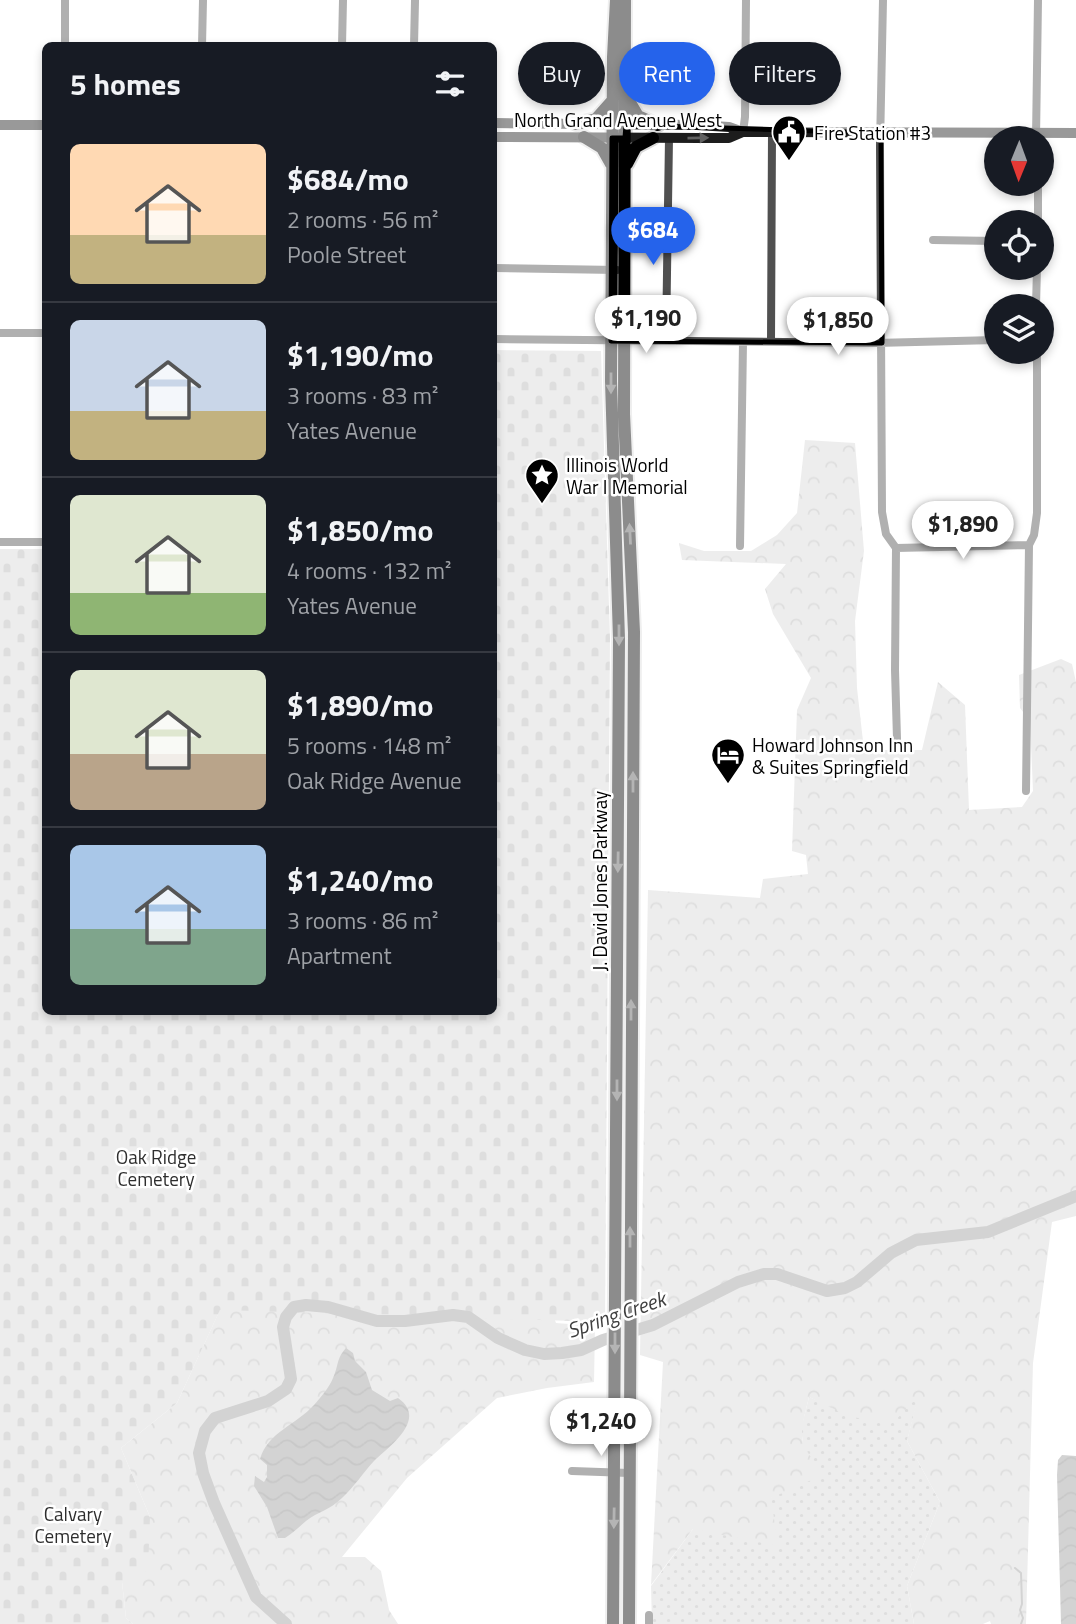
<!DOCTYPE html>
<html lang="en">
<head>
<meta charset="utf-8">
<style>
	body { margin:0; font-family:"Titillium Web",sans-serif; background:#242831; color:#f1f3f6; height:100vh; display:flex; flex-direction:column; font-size:26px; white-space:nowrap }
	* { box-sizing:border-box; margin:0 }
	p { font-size:23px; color:#9ea1a6 }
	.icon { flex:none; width:38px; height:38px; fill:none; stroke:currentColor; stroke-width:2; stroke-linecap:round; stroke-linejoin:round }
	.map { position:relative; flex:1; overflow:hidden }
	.details { position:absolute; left:42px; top:42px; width:455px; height:973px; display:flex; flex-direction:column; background:#171b24; border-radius:10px; box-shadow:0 4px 10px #0003 }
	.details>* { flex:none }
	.guide { position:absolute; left:518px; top:42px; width:452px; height:63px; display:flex; gap:14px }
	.needle { width:46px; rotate:181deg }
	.tools { position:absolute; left:984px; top:126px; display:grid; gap:14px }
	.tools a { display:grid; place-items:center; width:70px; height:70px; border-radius:50%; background:#171b24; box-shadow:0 4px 10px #0003; font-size:35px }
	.price { position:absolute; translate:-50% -60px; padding:0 16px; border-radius:24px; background:#fff; color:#222; font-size:23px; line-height:46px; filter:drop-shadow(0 2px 4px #0008) }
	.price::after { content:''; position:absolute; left:50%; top:42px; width:21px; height:16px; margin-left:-10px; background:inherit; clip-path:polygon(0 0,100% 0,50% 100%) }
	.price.on { background:#2563eb; color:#fff }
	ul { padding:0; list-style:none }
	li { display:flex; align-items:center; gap:21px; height:175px; padding:0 28px }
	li+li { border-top:2px solid #363941 }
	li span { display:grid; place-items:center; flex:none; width:196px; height:140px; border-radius:10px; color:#555 }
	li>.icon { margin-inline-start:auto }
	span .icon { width:84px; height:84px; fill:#fffc; stroke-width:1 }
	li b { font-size:30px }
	h2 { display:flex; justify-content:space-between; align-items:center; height:84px; padding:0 28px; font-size:30px }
	.tag { padding:0 24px; border-radius:32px; background:#171b24; box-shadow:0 4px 10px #0003; font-size:24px; line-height:63px }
	.tag.on { background:#2563eb; color:#fff }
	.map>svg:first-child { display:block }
</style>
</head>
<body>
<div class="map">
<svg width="1076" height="1624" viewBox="0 0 1076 1624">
	<defs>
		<pattern id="grass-dots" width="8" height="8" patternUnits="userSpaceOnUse" patternTransform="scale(1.75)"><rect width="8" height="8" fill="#d7d7d7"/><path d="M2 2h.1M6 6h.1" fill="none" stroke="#b7b7b7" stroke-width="1.8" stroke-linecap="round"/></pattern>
		<pattern id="forest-crowns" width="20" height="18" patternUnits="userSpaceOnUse" patternTransform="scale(1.75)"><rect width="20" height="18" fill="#d7d7d7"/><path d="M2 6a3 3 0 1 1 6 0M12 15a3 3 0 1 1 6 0" fill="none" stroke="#b7b7b7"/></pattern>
		<pattern id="cemetery-stones" width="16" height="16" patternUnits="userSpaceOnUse" patternTransform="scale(1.75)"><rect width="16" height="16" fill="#d7d7d7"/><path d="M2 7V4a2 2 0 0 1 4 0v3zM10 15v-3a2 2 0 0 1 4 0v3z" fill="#b7b7b7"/></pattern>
		<pattern id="water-waves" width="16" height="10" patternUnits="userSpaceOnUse" patternTransform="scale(1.75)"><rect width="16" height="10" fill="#9e9e9e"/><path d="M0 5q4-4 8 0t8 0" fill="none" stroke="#868686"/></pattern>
	</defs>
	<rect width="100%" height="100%" fill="#fff"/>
	<path fill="url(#grass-dots)" d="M919,1395l-12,46 33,61 -33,84 7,38h-262l-1,-38 42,-57 78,-31 33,-48 -3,-21 8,-32 7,3z"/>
	<path fill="url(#forest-crowns)" d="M805,440l50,3 9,108 -9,70 2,67 7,62h58l16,-68 27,23 4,105 53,-3 11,-16 -3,-70 -10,-13 -1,-33 42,-16 11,5 4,18v534l-24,6 -19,141 -7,261h-35l-1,-3 -7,3h-69l-7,-38 33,-84 -33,-61 11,-45 -24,26 -44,-5 -41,-20c-10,42 -13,44 16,77l-54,24 7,48 -85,-17 -42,56 12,-223 -23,-7 8,-465 112,8 3,-19 45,-5 -2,-19 -14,-4 5,-141 14,-32 -38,-64 -8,-25 21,-25 -104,-4 -3,-17 25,8h47l26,-16 20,-22z
		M230,1288l317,11 9,24 39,3 -1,56 -47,6 -50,10 -90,80 -65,79h23l16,14 8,39 9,14h-265l-7,-6 -4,-36 28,-65 -29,-69 56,-45z"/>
	<path fill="url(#cemetery-stones)" d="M494,350l107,1 9,287 -5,684 -385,-12 -43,93 -56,45 29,69 -2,53 -26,12 4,36 7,6h-133v-1075h45l1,463h448z"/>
	<path fill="url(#water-waves)" d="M346,1348l7,5 2,8 11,11 6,18 18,11 8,-3c30,21 -8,48 -24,63 -11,12 -20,26 -32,37 -12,12 -25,14 -36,23 -7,6 -13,12 -21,17h-7l-11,-31 -13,-21 1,-10 9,6 3,-5v-12l-7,-6c8,-27 36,-34 54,-54 7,-8 15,-17 19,-27 6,-13 3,-19 13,-30z
		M1062,1455l14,1v168h-15l-4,-149 1,-15z"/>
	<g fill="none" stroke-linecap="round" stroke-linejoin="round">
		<path stroke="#9e9e9e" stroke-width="2" d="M1015,1568l6,5 1,31 -2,6 3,8 -2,6"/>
		<path stroke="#9e9e9e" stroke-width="12" d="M286,1624l-30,-27 -42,-94 -11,-30 -4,-20 6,-22 10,-13 53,-17 18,-12 5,-10 -8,-52 3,-10 8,-10 12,-2 22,2 49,14h28l48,-6 15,2 30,21 27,12 19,4 18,-1 19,-3 22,-10 50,-15 85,-43 26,-8h13l50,17 18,-3 12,-6 34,-29 25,-13 72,-8 88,-36"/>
		<g stroke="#dbdbdb" stroke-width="16">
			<path id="primary" d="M625,0l-1,414 10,218 -5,992
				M628,99l10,17 20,9
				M576,124l20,-5 16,-18
				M584,137l18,11 9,16
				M627,164l9,-17 17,-9
				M613,1624l6,-985 -8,-258 2,-324 3,-57"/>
		</g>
		<path stroke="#505050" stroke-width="8" d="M883,0l-3,146 2,366 4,22 10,14 -1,122 2,69
			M65,46v-46
			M202,46l1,-46
			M342,46l1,-46
			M414,46l1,-45
			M743,132l2,-15 1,-117
			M1036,138l2,-138
			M1038,184v38
			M933,240l63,1
			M494,268l123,2
			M1036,306l1,-38
			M0,333h46
			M494,339l381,4 121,-3
			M666,341l3,-203
			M771,342l1,-210
			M0,542h46
			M740,546l3,-204
			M896,548l133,-3
			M1026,791l3,-246 5,-10 3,-22v-161
			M572,1471l57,2
			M649,1624v-9"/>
		<path stroke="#1d1d1d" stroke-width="10" d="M494,123l203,2 32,2 14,5 333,1
			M0,125h46
			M494,137l206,1h29l14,-6"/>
		<use href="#primary" stroke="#000" stroke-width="12"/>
	</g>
	<defs><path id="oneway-solid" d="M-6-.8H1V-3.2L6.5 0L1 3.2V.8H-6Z" transform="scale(1.75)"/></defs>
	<use fill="#616161" href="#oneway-solid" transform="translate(698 138) rotate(-1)"/>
	<g fill="#595959">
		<use href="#oneway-solid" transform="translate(611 383) rotate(90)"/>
		<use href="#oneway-solid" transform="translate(630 534) rotate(-93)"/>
		<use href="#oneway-solid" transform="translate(619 635) rotate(90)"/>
		<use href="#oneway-solid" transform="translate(633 782) rotate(-90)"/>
		<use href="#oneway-solid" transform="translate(618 862) rotate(91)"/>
		<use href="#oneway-solid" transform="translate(631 1010) rotate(-90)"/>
		<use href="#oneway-solid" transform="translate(617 1090) rotate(90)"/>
		<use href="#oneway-solid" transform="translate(630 1237) rotate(-90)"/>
		<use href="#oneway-solid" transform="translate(615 1343) rotate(90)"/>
		<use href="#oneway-solid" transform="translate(614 1518) rotate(91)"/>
	</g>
	<path d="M0 0H1076V1624H0ZM626,125l255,8 1,210 -271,-2 1,-203h13z" fill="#fff" fill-opacity=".55" fill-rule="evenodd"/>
	<path fill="none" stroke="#000" stroke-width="5" stroke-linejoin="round" d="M626,125l255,8 1,210 -271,-2 1,-203h13z"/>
	<defs>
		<g id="civic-pin" transform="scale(1.75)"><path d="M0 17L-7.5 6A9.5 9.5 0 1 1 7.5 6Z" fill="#000" stroke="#fff"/><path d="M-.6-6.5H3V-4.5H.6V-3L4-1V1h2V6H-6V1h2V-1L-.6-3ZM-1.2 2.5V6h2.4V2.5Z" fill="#fff"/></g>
		<g id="sight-pin" transform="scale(1.75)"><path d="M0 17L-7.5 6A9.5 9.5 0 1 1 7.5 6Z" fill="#000" stroke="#fff"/><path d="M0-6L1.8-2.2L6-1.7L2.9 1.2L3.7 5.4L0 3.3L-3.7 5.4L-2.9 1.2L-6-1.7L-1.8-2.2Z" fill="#fff"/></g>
		<g id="hotel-pin" transform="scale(1.75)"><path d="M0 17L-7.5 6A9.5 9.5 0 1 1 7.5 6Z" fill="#000" stroke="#fff"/><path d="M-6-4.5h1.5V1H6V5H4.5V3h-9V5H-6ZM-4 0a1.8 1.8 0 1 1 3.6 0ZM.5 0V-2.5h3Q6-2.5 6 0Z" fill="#fff"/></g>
	</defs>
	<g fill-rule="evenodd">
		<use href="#civic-pin" x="789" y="132"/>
		<use href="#sight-pin" x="542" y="475"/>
		<use href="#hotel-pin" x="728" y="755"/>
	</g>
	<g text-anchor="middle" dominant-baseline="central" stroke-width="5" stroke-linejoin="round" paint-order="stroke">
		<g font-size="19" fill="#000" stroke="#fff">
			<text x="618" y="119">North Grand Avenue West</text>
			<text transform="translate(599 881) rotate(-90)">J. David Jones Parkway</text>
		</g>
		<g font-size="19" fill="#000" stroke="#fff" text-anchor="start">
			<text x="814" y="132">Fire Station #3</text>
			<text x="566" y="464">Illinois World<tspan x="566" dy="22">War I Memorial</tspan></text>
			<text x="752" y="744">Howard Johnson Inn<tspan x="752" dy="22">&amp; Suites Springfield</tspan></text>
		</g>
		<g font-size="19" fill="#2e2e2e" stroke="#fff">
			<text x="156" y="1156">Oak Ridge<tspan x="156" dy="22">Cemetery</tspan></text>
			<text x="73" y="1513">Calvary<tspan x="73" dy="22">Cemetery</tspan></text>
		</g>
		<g font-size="21" font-style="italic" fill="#3f3f3f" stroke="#fff">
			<text transform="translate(616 1314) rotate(-19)">Spring Creek</text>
		</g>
	</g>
</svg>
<div class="tools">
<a><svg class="needle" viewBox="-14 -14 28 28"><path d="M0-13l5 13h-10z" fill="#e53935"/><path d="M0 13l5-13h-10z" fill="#9ea1a6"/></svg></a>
<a><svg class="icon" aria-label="locate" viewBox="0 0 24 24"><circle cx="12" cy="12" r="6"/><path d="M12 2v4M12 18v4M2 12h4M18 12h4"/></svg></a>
<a><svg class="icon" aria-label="layers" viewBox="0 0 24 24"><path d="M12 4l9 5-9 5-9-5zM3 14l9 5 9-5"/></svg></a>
</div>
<b class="price on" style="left:653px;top:267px">$684</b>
<b class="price" style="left:646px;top:355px">$1,190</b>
<b class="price" style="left:838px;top:357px">$1,850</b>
<b class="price" style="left:963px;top:561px">$1,890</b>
<b class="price" style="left:601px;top:1458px">$1,240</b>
<div class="guide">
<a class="tag">Buy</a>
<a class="tag on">Rent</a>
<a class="tag">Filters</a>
</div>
<section class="details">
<h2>5 homes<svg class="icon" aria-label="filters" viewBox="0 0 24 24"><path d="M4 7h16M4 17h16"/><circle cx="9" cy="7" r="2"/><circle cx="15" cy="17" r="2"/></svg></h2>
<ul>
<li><span style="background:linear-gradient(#ffd9b3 65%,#c2b280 0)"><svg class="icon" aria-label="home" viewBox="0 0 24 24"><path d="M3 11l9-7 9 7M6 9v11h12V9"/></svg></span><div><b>$684/mo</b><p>2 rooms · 56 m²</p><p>Poole Street</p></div></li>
<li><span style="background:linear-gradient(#c9d6e8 65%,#c2b280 0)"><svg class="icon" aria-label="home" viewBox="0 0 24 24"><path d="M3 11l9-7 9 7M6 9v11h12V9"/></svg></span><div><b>$1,190/mo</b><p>3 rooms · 83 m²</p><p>Yates Avenue</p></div></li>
<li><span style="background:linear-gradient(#dfe7d0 70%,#8fb573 0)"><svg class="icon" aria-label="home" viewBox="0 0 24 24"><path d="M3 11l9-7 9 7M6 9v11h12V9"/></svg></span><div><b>$1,850/mo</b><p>4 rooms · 132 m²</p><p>Yates Avenue</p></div></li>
<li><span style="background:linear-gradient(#dfe7d0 60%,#b9a48a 0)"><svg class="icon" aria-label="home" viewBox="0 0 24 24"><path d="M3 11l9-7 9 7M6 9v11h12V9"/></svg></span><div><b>$1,890/mo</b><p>5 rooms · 148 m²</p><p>Oak Ridge Avenue</p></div></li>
<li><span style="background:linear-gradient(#a9c7e8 60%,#7fa58c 0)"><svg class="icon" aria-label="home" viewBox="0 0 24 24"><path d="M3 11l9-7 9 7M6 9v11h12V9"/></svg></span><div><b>$1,240/mo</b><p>3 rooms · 86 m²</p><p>Apartment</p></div></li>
</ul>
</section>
</div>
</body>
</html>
